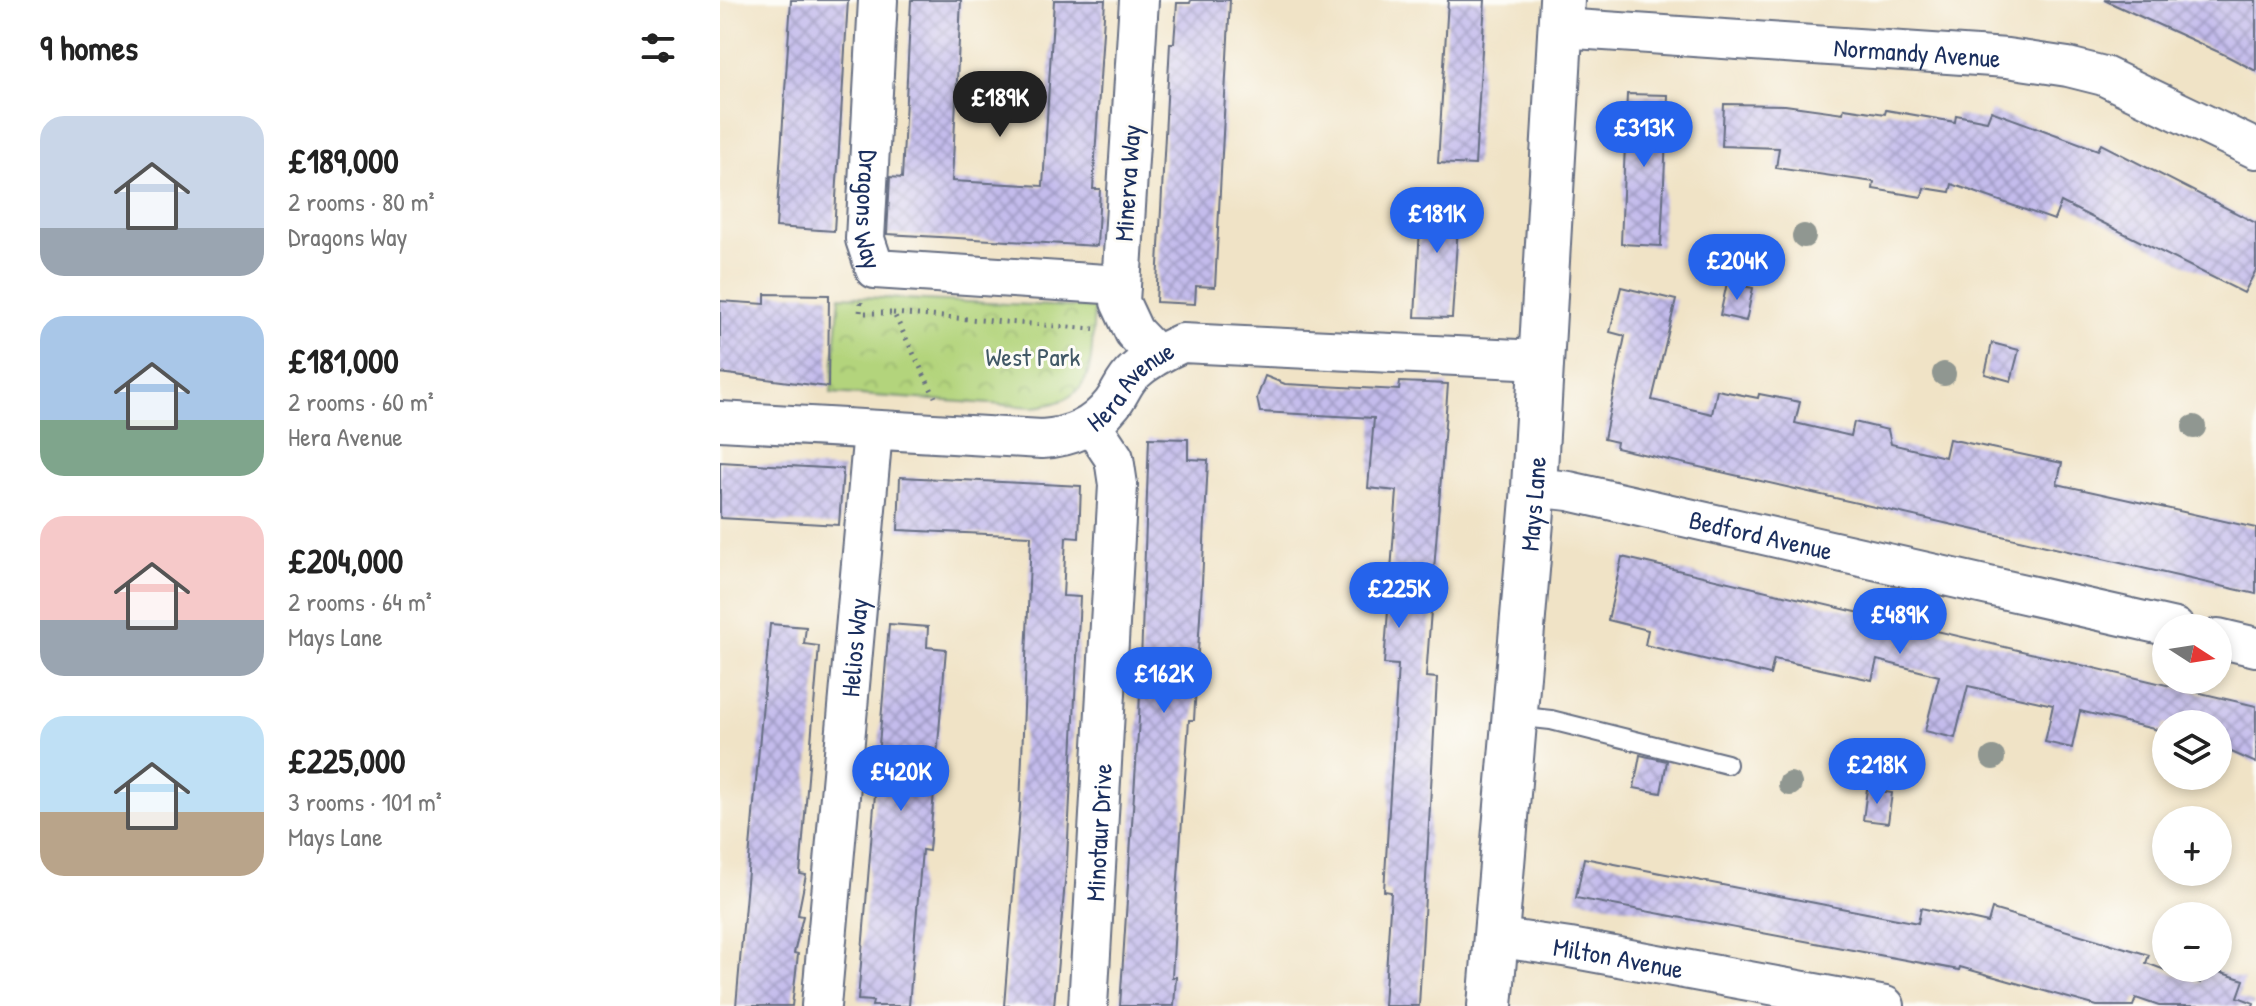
<!DOCTYPE html>
<html lang="en">
<head>
<meta charset="utf-8">
<style>
	body { margin:0; font-family:"Patrick Hand",sans-serif; background:#f6f6f6; color:#222; height:100vh; display:flex; flex-direction:column; font-size:30px; white-space:nowrap }
	* { box-sizing:border-box; margin:0 }
	p { font-size:26px; color:#767676 }
	.icon { flex:none; width:44px; height:44px; fill:none; stroke:currentColor; stroke-width:2; stroke-linecap:round; stroke-linejoin:round }
	.map { position:relative; flex:1; overflow:hidden }
	.drawer { display:flex; flex-direction:column; background:#fff; width:720px }
	.drawer>* { flex:none }
	.needle { width:52px; rotate:102deg }
	.buttons { position:absolute; left:1432px; top:614px; display:grid; gap:16px }
	.buttons a { display:grid; place-items:center; width:80px; height:80px; border-radius:50%; background:#fff; box-shadow:0 4px 12px #0003; font-size:40px }
	.price { position:absolute; translate:-50% -68px; padding:0 18px; border-radius:28px; background:#2563eb; color:#fff; font-size:26px; line-height:52px; filter:drop-shadow(0 2px 4px #0008) }
	.price::after { content:''; position:absolute; left:50%; top:48px; width:24px; height:18px; margin-left:-12px; background:inherit; clip-path:polygon(0 0,100% 0,50% 100%) }
	.price.on { background:#222; color:#fff }
	ul { padding:0; list-style:none }
	li { display:flex; align-items:center; gap:24px; height:200px; padding:0 40px }
	li span { display:grid; place-items:center; flex:none; width:224px; height:160px; border-radius:24px; color:#555 }
	li>.icon { margin-inline-start:auto }
	span .icon { width:96px; height:96px; fill:#fffc; stroke-width:1 }
	li b { font-size:34px }
	h2 { display:flex; justify-content:space-between; align-items:center; height:96px; padding:0 40px; font-size:34px }
	main { display:flex; flex:1; min-height:0 }
	.map>svg:first-child { display:block }
</style>
</head>
<body>
<main>
<section class="drawer">
<h2>9 homes<svg class="icon" aria-label="filters" viewBox="0 0 24 24"><path d="M4 7h16M4 17h16"/><circle cx="9" cy="7" r="2"/><circle cx="15" cy="17" r="2"/></svg></h2>
<ul>
<li><span style="background:linear-gradient(#c9d6e8 70%,#9aa5b1 0)"><svg class="icon" aria-label="home" viewBox="0 0 24 24"><path d="M3 11l9-7 9 7M6 9v11h12V9"/></svg></span><div><b>£189,000</b><p>2 rooms · 80 m²</p><p>Dragons Way</p></div></li>
<li><span style="background:linear-gradient(#a9c7e8 65%,#7fa58c 0)"><svg class="icon" aria-label="home" viewBox="0 0 24 24"><path d="M3 11l9-7 9 7M6 9v11h12V9"/></svg></span><div><b>£181,000</b><p>2 rooms · 60 m²</p><p>Hera Avenue</p></div></li>
<li><span style="background:linear-gradient(#f6c9c9 65%,#9aa5b1 0)"><svg class="icon" aria-label="home" viewBox="0 0 24 24"><path d="M3 11l9-7 9 7M6 9v11h12V9"/></svg></span><div><b>£204,000</b><p>2 rooms · 64 m²</p><p>Mays Lane</p></div></li>
<li><span style="background:linear-gradient(#bfe0f5 60%,#b9a48a 0)"><svg class="icon" aria-label="home" viewBox="0 0 24 24"><path d="M3 11l9-7 9 7M6 9v11h12V9"/></svg></span><div><b>£225,000</b><p>3 rooms · 101 m²</p><p>Mays Lane</p></div></li>
</ul>
</section>
<div class="map">
<svg width="1536" height="1006" viewBox="0 0 1536 1006">
	<defs>
		<pattern id="park-crowns" width="20" height="18" patternUnits="userSpaceOnUse" patternTransform="scale(2)"><rect width="20" height="18" fill="#b3d47c"/><path d="M2 6a3 3 0 1 1 6 0M12 15a3 3 0 1 1 6 0" fill="none" stroke="#99b66e"/></pattern>
		<pattern id="building-cross-hatch" width="8" height="8" patternUnits="userSpaceOnUse" patternTransform="scale(2)"><rect width="8" height="8" fill="#c4bcec"/><path d="M0 0l8 8M0 8l8-8" fill="none" stroke="#9e99c2"/></pattern>
	</defs>
	<rect width="100%" height="100%" fill="#fdfcf7"/>
	<filter id="ink" filterUnits="userSpaceOnUse"><feTurbulence type="fractalNoise" baseFrequency=".0125" numOctaves="2"/><feDisplacementMap in="SourceGraphic" scale="16" xChannelSelector="R" yChannelSelector="G"/><feConvolveMatrix kernelMatrix="1 2 1 2 8 2 1 2 1" color-interpolation-filters="sRGB"/></filter>
	<filter id="wash" filterUnits="userSpaceOnUse"><feTurbulence type="fractalNoise" baseFrequency=".006" numOctaves="4" result="noise"/><feDisplacementMap in="SourceGraphic" scale="32" xChannelSelector="R" yChannelSelector="G"/><feGaussianBlur stdDeviation="1.8" result="paint"/><feColorMatrix in="noise" values="0 0 0 0 0 0 0 0 0 0 0 0 0 0 0 0 0 1.4 0 .05"/><feComposite in="paint" operator="in"/></filter>
	<g filter="url(#wash)">
		<rect width="100%" height="100%" fill="#f0e3c6"/>
		<path fill="url(#park-crowns)" stroke="#67826d" stroke-width="2" d="M120,296l254,12c-4,53 6,92 -60,99l-203,-14z"/>
		<g id="blocks">
			<path fill="url(#building-cross-hatch)" d="M71,0h57l-14,231 -58,-4z
				M191,0h50l-9,181 91,5 11,-186h51l-12,189h7l-3,57 -210,-12 3,-57 12,1z
				M471,0h39l-15,287 -19,-1 -1,18 -39,-2 14,-259h4l3,-40h13z
				M728,0h37l-10,165 -37,-2z
				M1384,0h152v71l-33,-17z
				M907,94l41,1 -7,151 -40,-2z
				M1004,104l61,1 58,8 1,-5 41,6 1,-4 69,12 1,-7 31,6 4,-10 107,39 3,-6 155,79v47l-12,23 -183,-91 -7,18 -102,-36 -2,8 -26,-4 -2,9 -49,-8 1,-7 -98,-14 3,-20 -57,-2z
				M702,192l38,2 -8,124 -37,-1z
				M1007,283l26,5 -7,33 -26,-6z
				M901,287l55,13 -24,100 60,14 5,-24 41,8 1,-4 41,8 -5,21 56,13 3,-14 34,8 3,14 54,13 4,-18 113,24 -5,21 199,44v66l-640,-146 1,-6 -13,-3 21,-103 -15,-4z
				M45,294l64,1 -1,92 -108,-14v-72l45,3z
				M1272,343l27,7 -8,31 -26,-7z
				M545,376l20,8 114,6 1,-8 48,2 -22,293 11,1 -18,328h-35l7,-114 -7,-1 14,-226 -14,-1 13,-173 -29,-3 6,-70 -114,-6 -3,-14z
				M429,438l39,1v20l20,1 -6,123 -8,137h-5l-12,172 -5,85h4l-2,29h-54l19,-288z
				M0,462l123,7 -4,56 -119,-7z
				M180,477l181,9 -2,52 -13,-1 -3,59 17,1 -13,262 -13,147h-50l16,-200 11,-270 -133,-6z
				M902,557l634,149v57l-38,-17v-22h-54l-2,7 -82,-20 -8,37 -27,-6 8,-37 -85,-19 -13,52 -30,-7 14,-55 -62,-16 -5,20 -98,-21 -4,16 -125,-30 3,-15 -40,-10z
				M50,624l36,3 -2,17 15,2 -19,228 6,1 -8,40 5,1 -9,37 4,1 -6,52h-56z
				M169,624l39,3 -1,20 19,2 -17,202 -7,-1 -13,156h-37l1,-5 -15,-1z
				M920,755l27,6 -6,32 -27,-5z
				M1147,789l25,4 -4,30 -25,-3z
				M864,858l334,65 3,-15 67,15 4,-14 157,46 -3,8 54,20 6,-15 38,12 -6,17 16,6 -1,3h-94l-23,-8 -3,8h-36l-137,-39 -1,3 -383,-72z"/>
		</g>
	</g>
	<g filter="url(#ink)">
		<use href="#blocks" fill-opacity="0" stroke="#666e82" stroke-width="2"/>
		<g fill="none" stroke-linecap="round" stroke-linejoin="round">
			<g stroke="#666e82" stroke-width="22">
				<path id="service" d="M794,716l37,4 176,44"/>
			</g>
			<g stroke="#666e82" stroke-width="42">
				<g id="minor">
					<path id="s1" d="M158,0l-13,239 10,30 246,16"/>
					<path d="M419,0l-19,302 14,30 22,23"/>
					<path id="s2" d="M840,28l447,30 61,9 36,9 152,73"/>
					<path id="s3" d="M0,421l322,18c29,-2 51,-11 70,-35 8,-10 12,-23 21,-31 15,-14 31,-22 49,-30l360,17"/>
					<path id="s4" d="M814,487l35,4 606,137"/>
					<path d="M1498,638l38,9"/>
					<path id="s5" d="M774,937l76,11 315,58"/>
					<path id="s6" d="M101,1006l52,-575"/>
					<path id="s7" d="M368,1006l30,-521 -4,-27 -22,-33"/>
				</g>
			</g>
			<g stroke="#666e82" stroke-width="48">
				<g id="tertiary">
					<path id="s8" d="M770,1006l44,-519 28,-487"/>
				</g>
			</g>
			<path stroke="#666e82" stroke-width="5" stroke-dasharray="2 6" stroke-linecap="butt" d="M141,302l-1,11h32l3,3 40,81
				M173,313l201,16"/>
			<use href="#service" stroke="#fff" stroke-width="18"/>
			<use href="#minor" stroke="#fff" stroke-width="38"/>
			<use href="#tertiary" stroke="#fff" stroke-width="44"/>
		</g>
		<g fill="#909791">
			<circle cx="1084" cy="236" r="12"/>
			<circle cx="1224" cy="374" r="12"/>
			<circle cx="1474" cy="427" r="12"/>
			<circle cx="1273" cy="758" r="12"/>
			<circle cx="1070" cy="784" r="12"/>
		</g>
	</g>
	<g text-anchor="middle" dominant-baseline="central" stroke-width="6" stroke-linejoin="round" paint-order="stroke">
		<g font-size="26" fill="#1b2f5e" stroke="#fdfcf7">
			<text stroke="none"><textPath href="#s2" startOffset="358">Normandy Avenue</textPath></text>
			<text transform="translate(407 183) rotate(-86)">Minerva Way</text>
			<text stroke="none"><textPath href="#s1" startOffset="210">Dragons Way</textPath></text>
			<text stroke="none"><textPath href="#s3" startOffset="430">Hera Avenue</textPath></text>
			<text stroke="none"><textPath href="#s8" startOffset="504">Mays Lane</textPath></text>
			<text stroke="none"><textPath href="#s4" startOffset="232">Bedford Avenue</textPath></text>
			<text stroke="none"><textPath href="#s6" startOffset="360">Helios Way</textPath></text>
			<text stroke="none"><textPath href="#s7" startOffset="174">Minotaur Drive</textPath></text>
			<text stroke="none"><textPath href="#s5" startOffset="126">Milton Avenue</textPath></text>
		</g>
		<g font-size="26" fill="#415866" stroke="#fdfcf7">
			<text x="313" y="356">West Park</text>
		</g>
	</g>
</svg>
<div class="buttons">
<a><svg class="needle" viewBox="-14 -14 28 28"><path d="M0-13l5 13h-10z" fill="#e53935"/><path d="M0 13l5-13h-10z" fill="#767676"/></svg></a>
<a><svg class="icon" aria-label="layers" viewBox="0 0 24 24"><path d="M12 4l9 5-9 5-9-5zM3 14l9 5 9-5"/></svg></a>
<a>+</a>
<a>−</a>
</div>
<b class="price on" style="left:280px;top:139px">£189K</b>
<b class="price" style="left:924px;top:169px">£313K</b>
<b class="price" style="left:717px;top:255px">£181K</b>
<b class="price" style="left:1017px;top:302px">£204K</b>
<b class="price" style="left:679px;top:630px">£225K</b>
<b class="price" style="left:1180px;top:656px">£489K</b>
<b class="price" style="left:444px;top:715px">£162K</b>
<b class="price" style="left:1157px;top:806px">£218K</b>
<b class="price" style="left:181px;top:813px">£420K</b>
</div>
</main>
</body>
</html>
